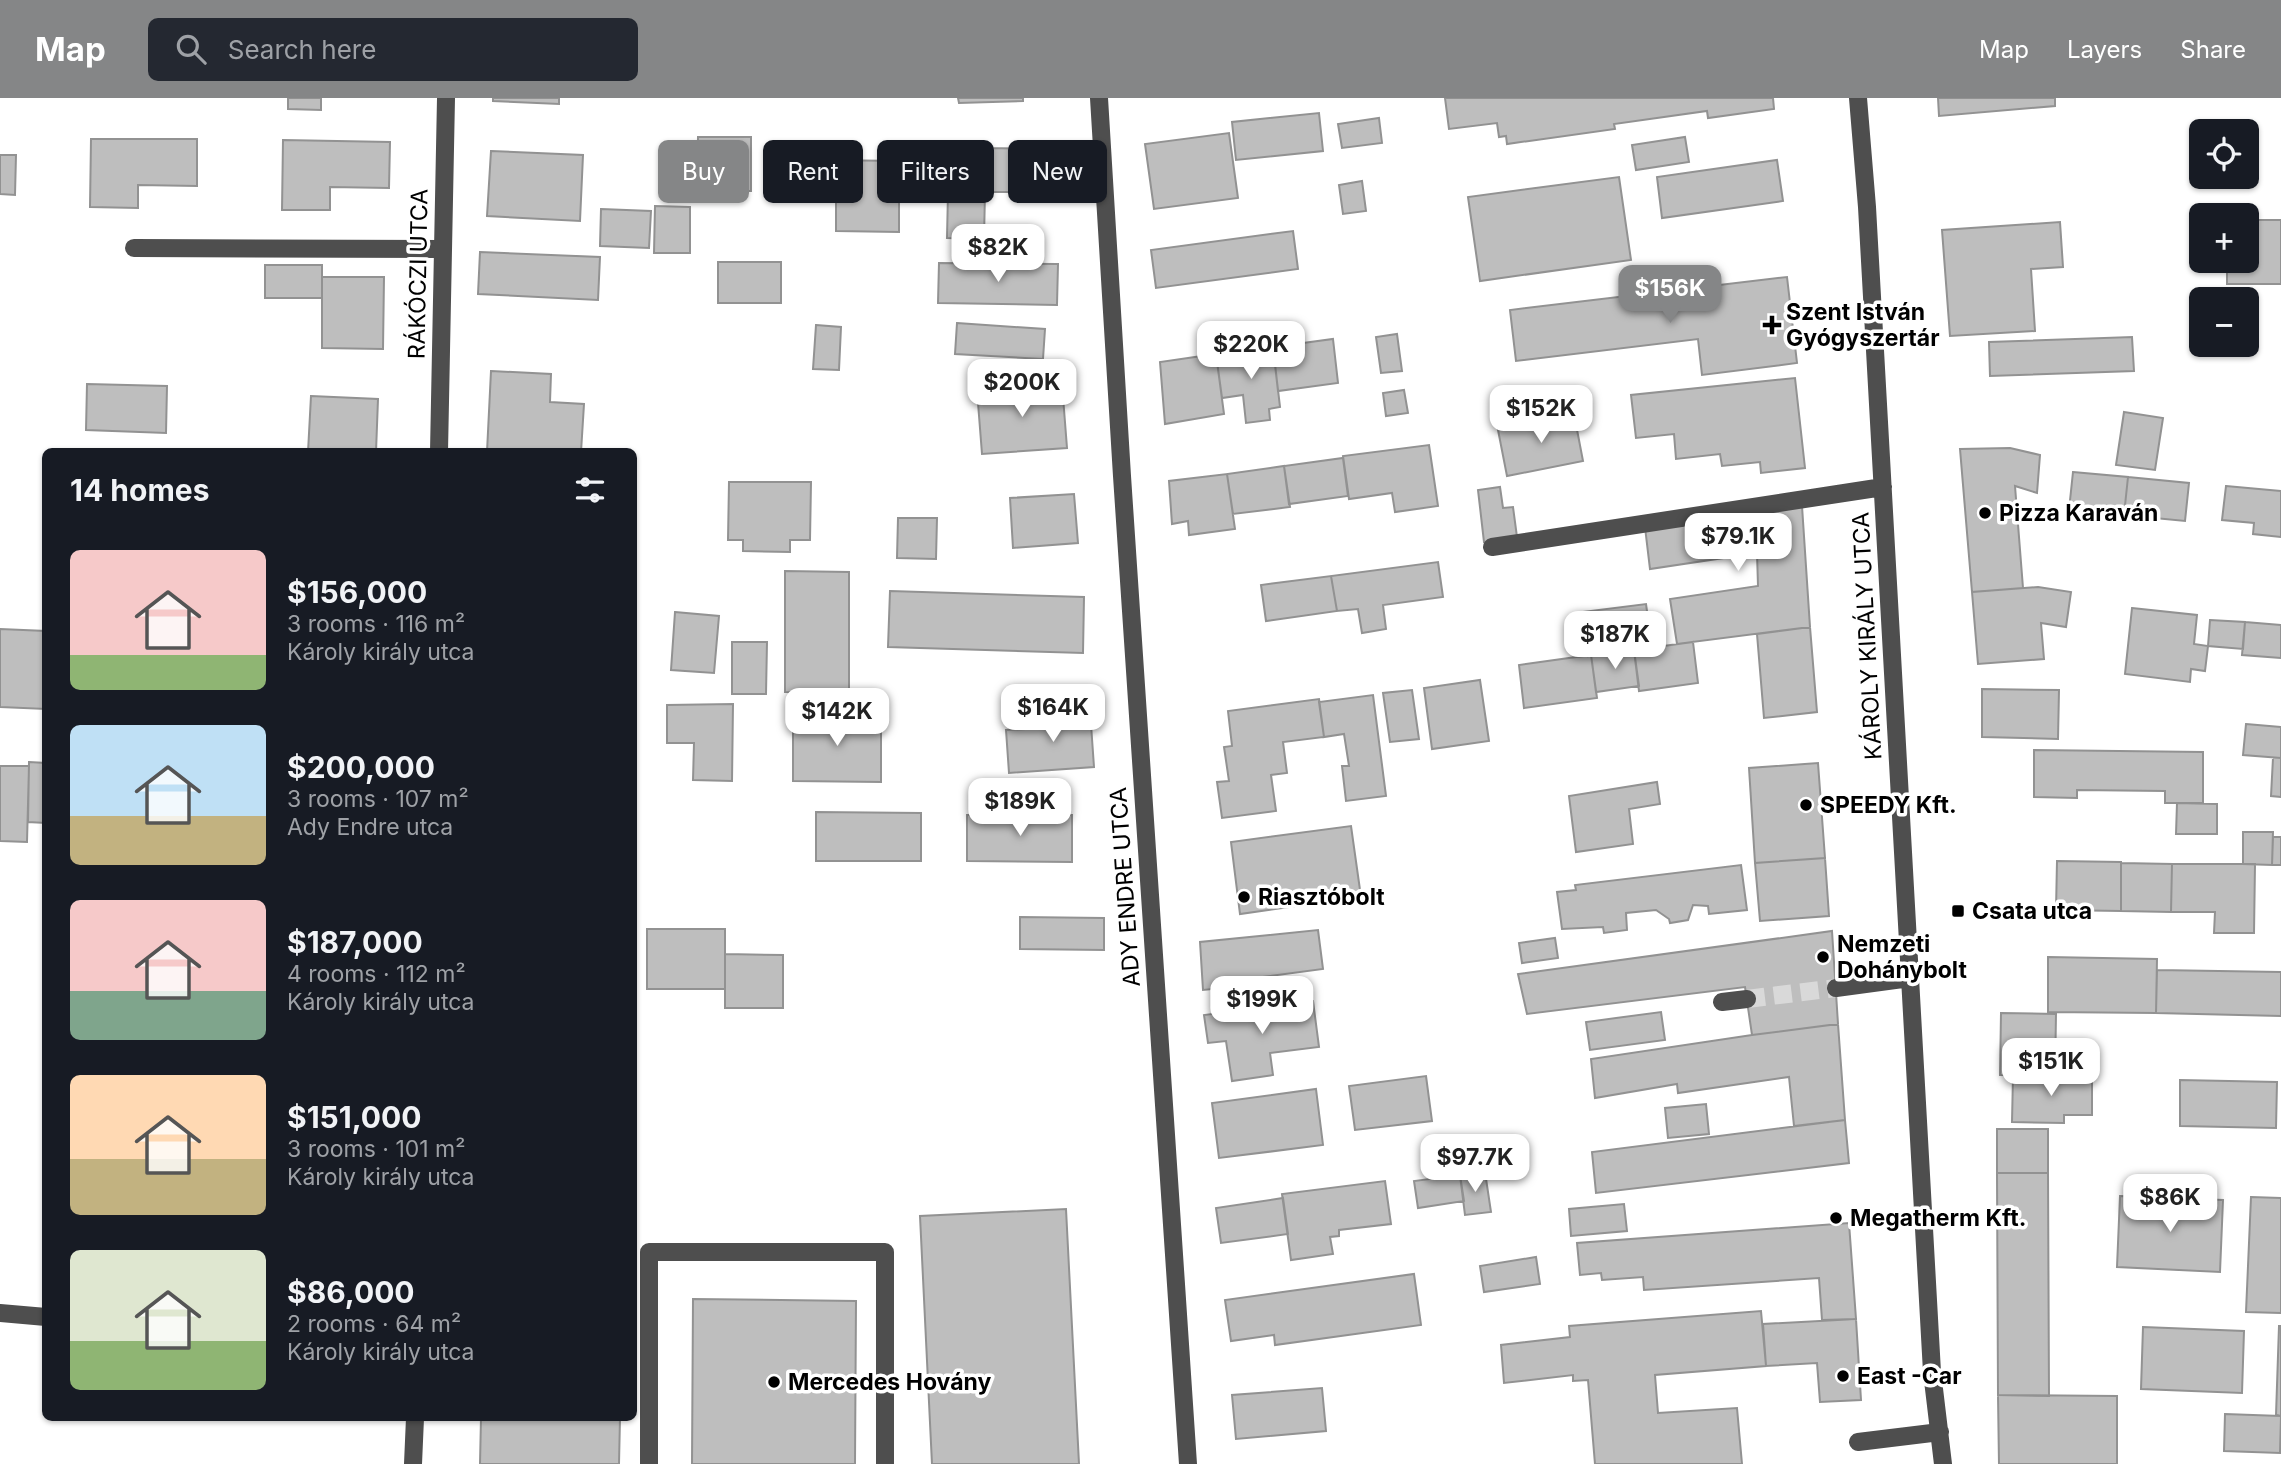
<!DOCTYPE html>
<html lang="en">
<head>
<meta charset="utf-8">
<style>
	body { margin:0; font-family:Inter,sans-serif; background:#242831; color:#f1f3f6; height:100vh; display:flex; flex-direction:column; font-size:26px; white-space:nowrap }
	* { box-sizing:border-box; margin:0 }
	p { font-size:23px; color:#9ea1a6 }
	.icon { flex:none; width:38px; height:38px; fill:none; stroke:currentColor; stroke-width:2; stroke-linecap:round; stroke-linejoin:round }
	.map { position:relative; flex:1; overflow:hidden }
	.panel { position:absolute; left:42px; top:350px; width:595px; height:973px; display:flex; flex-direction:column; background:#171b24; border-radius:10px; box-shadow:0 2px 5px #0004 }
	.panel>* { flex:none }
	.top-card { position:absolute; left:658px; top:42px; width:665px; height:63px; display:flex; gap:14px }
	.controls { position:absolute; left:2189px; top:21px; display:grid; gap:14px }
	.controls a { display:grid; place-items:center; width:70px; height:70px; border-radius:10px; background:#171b24; box-shadow:0 2px 5px #0004; font-size:35px }
	.price { position:absolute; translate:-50% -60px; padding:0 16px; border-radius:14px; background:#fff; color:#222; font-size:23px; line-height:46px; filter:drop-shadow(0 2px 4px #0008) }
	.price::after { content:''; position:absolute; left:50%; top:42px; width:21px; height:16px; margin-left:-10px; background:inherit; clip-path:polygon(0 0,100% 0,50% 100%) }
	.price.on { background:#858687; color:#fff }
	ul { padding:0; list-style:none }
	li { display:flex; align-items:center; gap:21px; height:175px; padding:0 28px }
	li span { display:grid; place-items:center; flex:none; width:196px; height:140px; border-radius:10px; color:#555 }
	li>.icon { margin-inline-start:auto }
	span .icon { width:84px; height:84px; fill:#fffc; stroke-width:1 }
	li b { font-size:30px }
	h2 { display:flex; justify-content:space-between; align-items:center; height:84px; padding:0 28px; font-size:30px }
	.pill { padding:0 24px; border-radius:10px; background:#171b24; box-shadow:0 2px 5px #0004; font-size:24px; line-height:63px }
	.pill.on { background:#858687; color:#fff }
	header { display:flex; align-items:center; gap:42px; box-sizing:border-box; height:98px; padding:0 35px; background:#858687; color:#fff }
	header strong { font-size:33px }
	nav { display:flex; gap:38px; margin-inline-start:auto; font-size:24px }
	.search { width:490px; height:63px; background:#242831; display:flex; align-items:center; gap:18px; box-sizing:border-box; padding:0 24px; border-radius:10px; color:#9ea1a6; font-size:26px }
	.map>svg:first-child { display:block }
</style>
</head>
<body>
<header>
<strong>Map</strong>
<div class="search"><svg class="icon" aria-label="search" viewBox="0 0 24 24"><circle cx="10" cy="10" r="6"/><path d="M15 15l6 6"/></svg>Search here</div>
<nav><a>Map</a><a>Layers</a><a>Share</a></nav>
</header>
<div class="map">
<svg width="2281" height="1366" viewBox="0 0 2281 1366">
	<rect width="100%" height="100%" fill="#fff"/>
	<path fill="#bebebe" stroke="#929292" stroke-width="2" d="M288,0h33v12l-33,-1z
		M493,0h66v6l-66,-3z
		M958,0h65v3l-64,2z
		M1445,0h328l1,11 -66,9 -1,-7 -93,13 1,5 -108,15 -1,-8 -7,1 -2,-14 -48,6z
		M1938,0h117v8l-116,10z
		M1319,15l4,38 -87,9 -4,-38z
		M1379,20l3,25 -40,5 -4,-24z
		M1229,35l9,65 -84,11 -9,-65z
		M698,39h53v54h-54z
		M1685,39l4,25 -53,8 -4,-25z
		M91,41h106v47l-59,-1v23l-48,-1z
		M283,42l107,2 -1,46 -59,-1v23h-48z
		M790,48h33v32h-34z
		M934,50h51v44h-26l1,-23h-26z
		M985,50l65,1v43h-65z
		M491,53l92,4 -3,66 -93,-5z
		M0,57h16l-1,40 -15,-1z
		M826,62l73,1v71l-63,-1v-30l-11,-1z
		M1777,62l6,41 -121,17 -5,-41z
		M1619,79l12,83 -151,21 -12,-84z
		M1362,83l4,30 -23,3 -4,-29z
		M948,94h37l-1,47 -37,-1z
		M655,108l35,1v46h-36z
		M601,111l50,2 -2,37 -49,-2z
		M2247,122h34v64h-54v-23h20z
		M2060,124l3,45 -32,2 4,62 -85,5 -8,-106z
		M1293,133l5,38 -142,19 -5,-38z
		M480,154l120,5 -2,43 -120,-6z
		M718,164h63v41h-63z
		M939,165l119,1 -1,41 -119,-2z
		M265,167h57v33h-57z
		M322,179h62l-1,72 -61,-1z
		M1787,179l10,86 -95,12 -4,-36 -182,22 -6,-51z
		M957,225l88,6 -2,30 -88,-5z
		M816,227l25,2 -2,43 -26,-1z
		M1397,236l5,37 -21,2 -5,-36z
		M2132,239l2,34 -144,5 -1,-34z
		M1333,241l5,44 -60,8 -5,-44z
		M1273,249l7,60 -11,2 1,11 -24,3 -3,-28 -21,3 -6,-44z
		M1216,256l8,60 -59,10 -5,-62z
		M491,273l60,3 -1,28 34,2 -3,48h-94z
		M1795,280l10,90 -44,5 -1,-11 -38,4 -2,-12 -44,5 -2,-25 -38,4 -5,-43z
		M87,286l80,2 -1,47 -80,-3z
		M1062,286l5,64 -85,6 -5,-64z
		M1404,292l4,23 -22,3 -3,-23z
		M311,298l67,3 -2,53h-68z
		M2124,314l39,6 -8,52 -39,-5z
		M1574,316l9,47 -76,15 -9,-46z
		M1429,347l9,61 -43,6 -3,-19 -43,6 -6,-43z
		M2010,350l30,7 -3,38 -22,-7 8,102 -51,4 -12,-143z
		M1343,360l5,38 -59,8 -5,-38z
		M1284,368l6,41 -57,7 -6,-40z
		M2073,374l55,5 -4,38 -55,-5z
		M1227,376l8,55 -46,6 -1,-14 -16,3 -3,-43z
		M2128,379l61,6 -4,38 -61,-6z
		M729,384h82l-1,58h-20v12l-47,-1v-11h-15z
		M2226,388l55,5v46l-28,-3 1,-11 -32,-3z
		M1500,389l3,21 10,-1 4,30 -33,5 -6,-52z
		M1074,396l4,49 -65,5 -3,-50z
		M1802,408l8,121 -133,17 -7,-45 88,-13 -1,-33 -107,16 -5,-42z
		M898,420h39l-1,41 -39,-1z
		M1438,464l5,35 -60,8 3,24 -24,4 -4,-24 -21,2 -6,-35z
		M785,473l64,1v121l-64,-1z
		M1331,478l6,35 -71,10 -5,-36z
		M2038,489l33,5 -5,35 -25,-4 3,36 -66,5 -6,-72z
		M890,493l194,6 -1,56 -195,-6z
		M1646,506l6,43 -64,9 -6,-44z
		M2132,510l65,7 -3,29 14,2 -3,25 -14,-2 -1,13 -65,-8z
		M675,514l44,4 -5,57 -43,-3z
		M2210,522l35,2 -2,27 -35,-3z
		M2245,524l36,3v33l-39,-3z
		M1810,529l7,85 -53,6 -7,-84z
		M0,531l46,2v78l-46,-2z
		M732,544h35l-1,52h-34z
		M1693,544l5,41 -59,8 -5,-41z
		M1634,552l5,36 -43,6 -5,-37z
		M1591,557l6,43 -73,10 -5,-43z
		M1480,582l9,61 -57,8 -8,-61z
		M1982,591l77,1 -1,49 -76,-2z
		M1412,592l7,49 -29,3 -7,-49z
		M1373,597l13,101 -40,5 -4,-35h7l-5,-32 -20,3 -5,-35z
		M1319,601l5,38 -41,5 4,31 -16,2 5,36 -54,7 -5,-36 12,-1 -5,-34 8,-1 -4,-35z
		M733,606l-1,77 -39,-1 1,-37h-27v-38z
		M1090,612l4,57 -85,6 -3,-43 37,-2 -1,-15z
		M793,615l88,1v68l-88,-1z
		M2246,626l35,3v31l-38,-3z
		M2034,652l169,2v51h-38v-12l-88,-1v8l-43,-1z
		M2273,660h8v39l-10,-1z
		M29,664l17,1v60l-18,-1z
		M1818,665l7,95 -70,5 -6,-95z
		M0,668h29l-2,76 -27,-1z
		M1657,684l3,22 -31,5 4,35 -57,8 -7,-56z
		M2177,705l40,1v30h-41z
		M816,714l105,1v48h-105z
		M967,717h105v47l-105,-1z
		M1351,728l10,71 -121,17 -9,-72z
		M2243,734h30l-1,33 -29,-1z
		M2273,739h8v28h-9z
		M1825,760l4,58 -69,5 -5,-58z
		M2057,763l64,1v49l-65,-1z
		M2121,765l51,1 -1,48 -50,-1z
		M2172,766h83l-1,69h-40l1,-21h-44z
		M1741,767l6,45 -38,4 -1,-8 -15,-1 -5,15 -18,3 -1,-4 -13,-9 -30,3 1,17 -23,3 -1,-6 -41,2 -5,-37 19,-2 -1,-5z
		M1020,819l84,1v32l-84,-1z
		M647,831h78v60h-78z
		M1318,832l5,39 -61,8 1,7 -60,6 -3,-48z
		M1832,833l6,93 -86,11 -7,-48 -218,27 -9,-40z
		M1555,840l3,20 -36,5 -3,-20z
		M725,856l58,1v53h-58z
		M2048,859l109,2 -1,54 -108,-1z
		M2157,872l124,2v44l-125,-3z
		M1313,903l6,46 -49,6 3,22 -41,6 -6,-40 -18,2 -4,-28z
		M1661,914l4,28 -75,10 -4,-28z
		M2001,915l55,1 -1,62 -55,-1z
		M1838,926l7,96 -51,6 -5,-49 -111,16 -1,-9 -82,14 -4,-39 161,-24z
		M1426,978l6,45 -77,9 -6,-44z
		M2013,978l79,1v38h-28v8l-52,-1z
		M2180,982l97,2 -1,46 -96,-2z
		M1316,991l7,56 -104,13 -7,-55z
		M1706,1006l3,30 -41,4 -3,-30z
		M1845,1022l4,43 -253,30 -4,-41z
		M1997,1031h51v44h-51z
		M1485,1074l6,40 -26,3 -5,-40z
		M1997,1075h51l1,223 -51,-1z
		M1460,1077l4,26 -46,7 -4,-27z
		M1385,1083l6,43 -52,6v6l-9,1 3,17 -42,6 -9,-66z
		M2120,1098l103,4 -3,72 -103,-5z
		M2251,1099l30,1v115l-35,-1z
		M1283,1100l5,36 -67,9 -5,-35z
		M1624,1106l3,27 -56,5 -2,-27z
		M1066,1111l13,255h-147l-12,-248z
		M1849,1125l7,96 -34,1 -3,-42 -175,12 -1,-13 -41,3 -1,-7 -21,2 -3,-32z
		M1536,1159l4,27 -56,8 -4,-26z
		M1414,1176l7,51 -146,20 -1,-10 -43,6 -6,-41z
		M693,1201l163,2 -1,163h-163z
		M1761,1213l5,55 -111,9 3,38 79,-5 5,56h-147l-7,-84 -15,1v-6l-69,8 -3,-38 69,-8 -1,-11z
		M1856,1221l5,81 -41,2 -3,-39 -51,3 -3,-42z
		M2279,1228h2v90l-5,-1z
		M2143,1229l101,4 -2,62 -101,-4z
		M1322,1290l4,43 -90,8 -4,-44z
		M1998,1297l119,1v68h-118z
		M2225,1316l56,2 -1,37 -56,-2z
		M481,1320h139l-1,46h-139z"/>
	<g fill="none" stroke-linecap="round" stroke-linejoin="round">
		<path stroke="#d9d9d9" stroke-width="18" stroke-dasharray="18 9" stroke-linecap="butt" d="M1747,901l89,-11"/>
		<path stroke="#4e4e4e" stroke-width="18" d="M1099,0l23,378 66,988
			M1858,0l9,109 65,1165 11,92
			M134,150l309,1
			M439,354l7,-354
			M1492,449l391,-60
			M1836,890l74,-10
			M1722,904l25,-3
			M0,1215l46,4
			M1858,1344l82,-10
			M413,1366l2,-46
			M649,1366v-212h236v212"/>
	</g>
	<g fill="#000" stroke="#fff" stroke-width="2.5">
		<path d="M1768.5 216.5h7v7h7v7h-7v7h-7v-7h-7v-7h7z"/>
		<circle cx="1985" cy="415" r="7"/>
		<circle cx="1806" cy="707" r="7"/>
		<circle cx="1244" cy="799" r="7"/>
		<rect x="1951" y="806" width="14" height="14" rx="3.5"/>
		<circle cx="1823" cy="859" r="7"/>
		<circle cx="1836" cy="1120" r="7"/>
		<circle cx="1843" cy="1278" r="7"/>
		<circle cx="774" cy="1284" r="7"/>
	</g>
	<g text-anchor="middle" dominant-baseline="central" stroke-width="7" stroke-linejoin="round" paint-order="stroke">
		<g font-size="23" fill="#000" stroke="#fff">
			<text transform="translate(418 176) rotate(-89)">RÁKÓCZI UTCA</text>
			<text transform="translate(1867 538) rotate(-93)">KÁROLY KIRÁLY UTCA</text>
			<text transform="translate(1125 789) rotate(-94)">ADY ENDRE UTCA</text>
		</g>
		<g font-size="23" font-weight="bold" fill="#000" stroke="#fff" text-anchor="start">
			<text x="1786" y="214">Szent István<tspan x="1786" dy="26">Gyógyszertár</tspan></text>
			<text x="1999" y="415">Pizza Karaván</text>
			<text x="1820" y="707">SPEEDY Kft.</text>
			<text x="1258" y="799">Riasztóbolt</text>
			<text x="1972" y="813">Csata utca</text>
			<text x="1837" y="846">Nemzeti<tspan x="1837" dy="26">Dohánybolt</tspan></text>
			<text x="1850" y="1120">Megatherm Kft.</text>
			<text x="1857" y="1278">East -Car</text>
			<text x="788" y="1284">Mercedes Hovány</text>
		</g>
	</g>
</svg>
<div class="controls">
<a><svg class="icon" aria-label="locate" viewBox="0 0 24 24"><circle cx="12" cy="12" r="6"/><path d="M12 2v4M12 18v4M2 12h4M18 12h4"/></svg></a>
<a>+</a>
<a>−</a>
</div>
<b class="price" style="left:998px;top:186px">$82K</b>
<b class="price on" style="left:1670px;top:227px">$156K</b>
<b class="price" style="left:1251px;top:283px">$220K</b>
<b class="price" style="left:1022px;top:321px">$200K</b>
<b class="price" style="left:1541px;top:347px">$152K</b>
<b class="price" style="left:1738px;top:475px">$79.1K</b>
<b class="price" style="left:1615px;top:573px">$187K</b>
<b class="price" style="left:1053px;top:646px">$164K</b>
<b class="price" style="left:837px;top:650px">$142K</b>
<b class="price" style="left:1020px;top:740px">$189K</b>
<b class="price" style="left:1262px;top:938px">$199K</b>
<b class="price" style="left:2051px;top:1000px">$151K</b>
<b class="price" style="left:1475px;top:1096px">$97.7K</b>
<b class="price" style="left:2170px;top:1136px">$86K</b>
<div class="top-card">
<a class="pill on">Buy</a>
<a class="pill">Rent</a>
<a class="pill">Filters</a>
<a class="pill">New</a>
</div>
<section class="panel">
<h2>14 homes<svg class="icon" aria-label="filters" viewBox="0 0 24 24"><path d="M4 7h16M4 17h16"/><circle cx="9" cy="7" r="2"/><circle cx="15" cy="17" r="2"/></svg></h2>
<ul>
<li><span style="background:linear-gradient(#f6c9c9 75%,#8fb573 0)"><svg class="icon" aria-label="home" viewBox="0 0 24 24"><path d="M3 11l9-7 9 7M6 9v11h12V9"/></svg></span><div><b>$156,000</b><p>3 rooms · 116 m²</p><p>Károly király utca</p></div></li>
<li><span style="background:linear-gradient(#bfe0f5 65%,#c2b280 0)"><svg class="icon" aria-label="home" viewBox="0 0 24 24"><path d="M3 11l9-7 9 7M6 9v11h12V9"/></svg></span><div><b>$200,000</b><p>3 rooms · 107 m²</p><p>Ady Endre utca</p></div></li>
<li><span style="background:linear-gradient(#f6c9c9 65%,#7fa58c 0)"><svg class="icon" aria-label="home" viewBox="0 0 24 24"><path d="M3 11l9-7 9 7M6 9v11h12V9"/></svg></span><div><b>$187,000</b><p>4 rooms · 112 m²</p><p>Károly király utca</p></div></li>
<li><span style="background:linear-gradient(#ffd9b3 60%,#c2b280 0)"><svg class="icon" aria-label="home" viewBox="0 0 24 24"><path d="M3 11l9-7 9 7M6 9v11h12V9"/></svg></span><div><b>$151,000</b><p>3 rooms · 101 m²</p><p>Károly király utca</p></div></li>
<li><span style="background:linear-gradient(#dfe7d0 65%,#8fb573 0)"><svg class="icon" aria-label="home" viewBox="0 0 24 24"><path d="M3 11l9-7 9 7M6 9v11h12V9"/></svg></span><div><b>$86,000</b><p>2 rooms · 64 m²</p><p>Károly király utca</p></div></li>
</ul>
</section>
</div>
</body>
</html>
